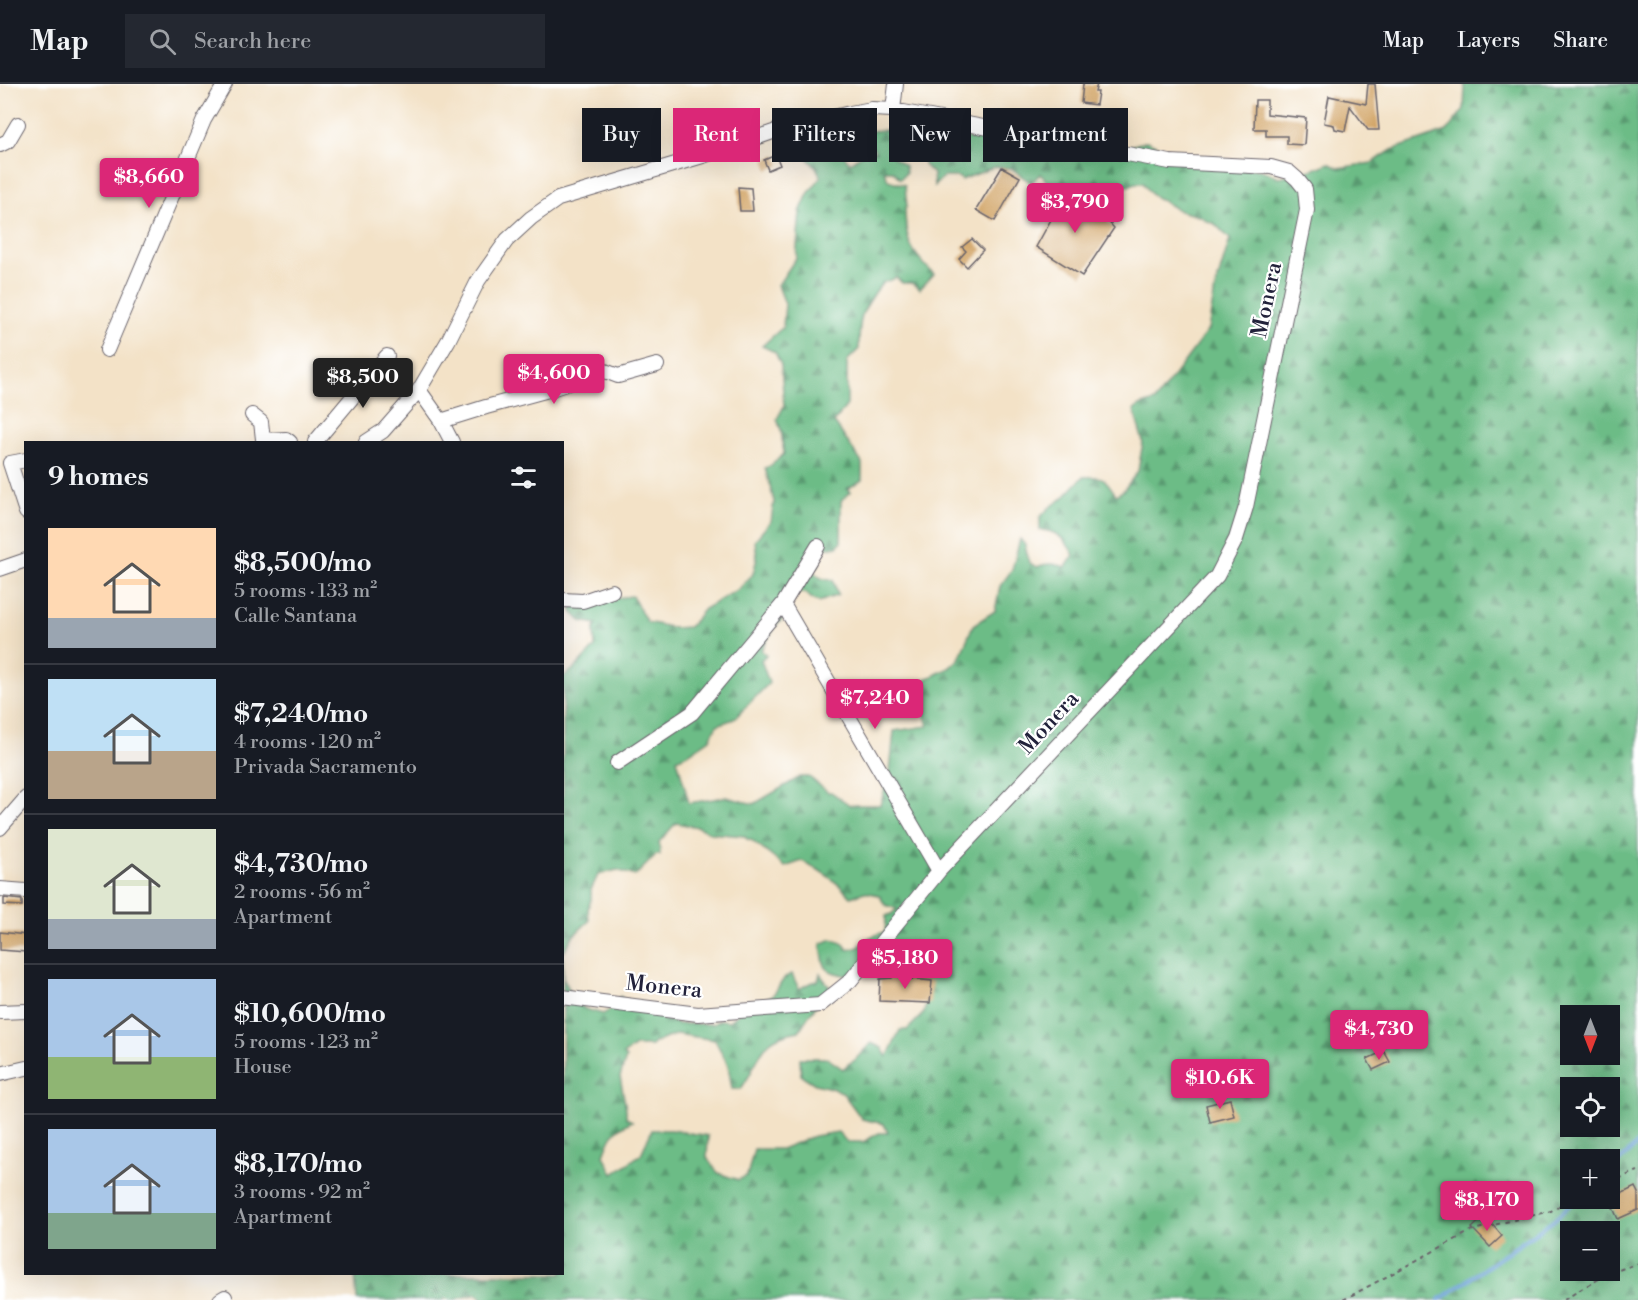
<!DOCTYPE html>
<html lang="en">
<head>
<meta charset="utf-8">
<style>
	body { margin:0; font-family:"Libre Bodoni",serif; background:#242831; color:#f1f3f6; height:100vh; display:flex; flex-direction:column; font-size:22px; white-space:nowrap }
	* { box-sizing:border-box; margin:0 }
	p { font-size:20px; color:#9ea1a6 }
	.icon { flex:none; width:33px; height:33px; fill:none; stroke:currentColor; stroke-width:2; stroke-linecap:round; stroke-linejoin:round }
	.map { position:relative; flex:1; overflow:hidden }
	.drawer { position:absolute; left:24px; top:357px; width:540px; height:834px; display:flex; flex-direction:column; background:#171b24; border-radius:0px; box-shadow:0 6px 24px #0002 }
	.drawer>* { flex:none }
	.top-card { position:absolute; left:582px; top:24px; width:570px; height:54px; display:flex; gap:12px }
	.needle { width:39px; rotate:180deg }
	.tools { position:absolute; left:1560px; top:921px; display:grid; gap:12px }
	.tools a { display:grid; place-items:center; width:60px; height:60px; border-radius:0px; background:#171b24; box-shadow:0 6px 24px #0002; font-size:30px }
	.price { position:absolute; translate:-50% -51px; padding:0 14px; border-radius:6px; background:#db2777; color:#fff; font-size:20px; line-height:39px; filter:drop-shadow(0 2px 3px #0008) }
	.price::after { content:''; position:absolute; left:50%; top:36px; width:18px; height:14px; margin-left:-9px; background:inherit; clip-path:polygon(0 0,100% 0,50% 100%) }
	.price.on { background:#222; color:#fff }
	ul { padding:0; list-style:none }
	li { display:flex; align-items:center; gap:18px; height:150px; padding:0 24px }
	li+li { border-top:2px solid #363941 }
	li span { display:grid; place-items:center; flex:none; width:168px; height:120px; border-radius:0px; color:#555 }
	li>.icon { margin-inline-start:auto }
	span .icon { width:72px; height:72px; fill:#fffc; stroke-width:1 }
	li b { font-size:26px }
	h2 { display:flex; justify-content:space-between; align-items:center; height:72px; padding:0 24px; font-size:26px }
	.chip { padding:0 21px; border-radius:0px; background:#171b24; box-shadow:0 6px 24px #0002; font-size:21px; line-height:54px }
	.chip.on { background:#db2777; color:#fff }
	header { display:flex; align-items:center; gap:36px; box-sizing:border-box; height:84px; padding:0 30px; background:#171b24; border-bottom:2px solid #363941 }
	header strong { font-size:28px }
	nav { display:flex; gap:33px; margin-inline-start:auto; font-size:21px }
	.search { width:420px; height:54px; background:#242831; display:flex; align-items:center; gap:15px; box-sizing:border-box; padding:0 21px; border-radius:0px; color:#9ea1a6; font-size:22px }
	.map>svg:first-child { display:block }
</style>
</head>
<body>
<header>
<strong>Map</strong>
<div class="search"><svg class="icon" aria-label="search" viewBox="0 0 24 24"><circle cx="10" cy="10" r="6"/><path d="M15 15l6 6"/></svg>Search here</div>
<nav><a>Map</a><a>Layers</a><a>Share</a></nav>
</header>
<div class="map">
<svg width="1638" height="1216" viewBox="0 0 1638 1216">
	<defs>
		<pattern id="forest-firs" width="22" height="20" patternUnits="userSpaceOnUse" patternTransform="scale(1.5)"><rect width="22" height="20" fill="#6cbc86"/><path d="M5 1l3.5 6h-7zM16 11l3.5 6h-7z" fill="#58986f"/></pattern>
	</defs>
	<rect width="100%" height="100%" fill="#fff"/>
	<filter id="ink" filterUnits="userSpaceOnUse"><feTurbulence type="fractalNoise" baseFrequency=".0167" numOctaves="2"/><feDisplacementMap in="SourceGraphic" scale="12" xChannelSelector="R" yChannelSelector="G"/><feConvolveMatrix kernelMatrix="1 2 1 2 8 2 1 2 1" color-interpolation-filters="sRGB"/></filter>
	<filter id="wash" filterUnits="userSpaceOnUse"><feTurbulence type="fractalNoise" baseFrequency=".008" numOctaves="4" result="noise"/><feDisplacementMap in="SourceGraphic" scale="24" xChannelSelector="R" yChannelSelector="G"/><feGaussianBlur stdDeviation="1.35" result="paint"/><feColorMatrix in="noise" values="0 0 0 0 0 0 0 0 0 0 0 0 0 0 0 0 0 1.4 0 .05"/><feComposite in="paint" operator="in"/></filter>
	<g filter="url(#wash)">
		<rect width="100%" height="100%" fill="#f3e2c7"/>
		<path fill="url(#forest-firs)" stroke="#476f60" stroke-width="1.5" fill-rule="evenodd" d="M1463,0h175v1216h-1154l-7,-6 -24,6 -9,-2 -1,2h-86l-2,-26h207l1,-317v20l10,20 12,12 18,5 13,-7 4,-11 6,6 19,6 32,16h36l7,-4 9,1 20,-17 17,-5 7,-4 12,-18 7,-3 7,15 11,-6 8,-2 2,-7 11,15c-13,13 -23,27 -32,42 -29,5 -33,12 -46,37 -3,8 -8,14 -12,21h-9l-4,-24 -13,-25 -38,-6 -23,9 -3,3h-16l-12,9 3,3 -6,19 6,32v9l6,3c-18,9 -21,14 -28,34l9,19 28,-20 11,-24h19l37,6 -1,22 11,15 20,7 9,-4 7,-27h27l33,-13 24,-4 9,10h16l16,-9h9l-4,-9 -22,-5 -20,-27 -7,-3 -20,-5 -14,-9 -1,-17h27l16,11 5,-5 6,-3 17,-18 11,5 5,9 13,-27h7l17,-17 4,-18 4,-7 -26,-6 -25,-21 -12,3 -20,12c-27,-5 -24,-6 -28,-32l11,-5 12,5 4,6 11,-3c7,-9 15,-12 26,-15l1,-16 5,-2 6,-5 -12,-4 -6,-10 -15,-3 -13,5c-14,-16 -30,-27 -49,-36l-17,6 -34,-27 -4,-1 -3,-3 -34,-3 -12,-6 -22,-4 -17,19 1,13h-4l-21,21 -18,-6 -19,5 -7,15v9l-3,10 1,12 -16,15 -10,18v-277l12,-9 20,-21 -1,-17 3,-6 -16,-3 -9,-9v-5l11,-5 49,-6 15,26 27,6 15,-1 15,-18 35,-20 14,-15 4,-16 -2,-18 16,-19 3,-20 -9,-33 5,-2 14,-12 -3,-24 -4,-11 7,-13 -3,-41 -6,-13 -13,-6 21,-19 2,-23 -7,-19 18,-27 4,-46 8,-18 13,-17 -5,-10 -17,-17v-7l8,-9 5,6h9l6,-7 3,4 16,4 -1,16 5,6 15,-11h11l-4,-6 -9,-4 9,-11 14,-1 7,13 -1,13 13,10 1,7 -6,6 -7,-8h-9l4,9 17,5 2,22 -2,1c0,33 5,43 29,66l-14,15 -8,-6h-10l-6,-6c-4,4 -8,3 -13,6 -5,4 -19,26 -21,32 -3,11 -3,23 -3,34l-12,12v44l-13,17 28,41v17l-15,9 3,3 -9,9v41l-4,4 -18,3v15l-6,7c6,7 10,9 20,9l5,15 -19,7 -7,-3 -6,-6h-9l-7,9 1,9 -16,16 -14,23 5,5 -5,5 8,23 -35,36 -17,6 -7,14 -19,13 -14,7 12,44 37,-6 28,7 46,-27h9l19,15h3l19,13h30l10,-33 4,-41 34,-5c-5,-15 -6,-28 -10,-43l31,-15 10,-9 14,-34 22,-14 5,-25 12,-16 8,-31 5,6 4,18 8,4c10,-5 18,-3 29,0l8,-12c-8,-14 -17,-25 -34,-25v-13l9,-9 14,-10 20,-21c22,-1 21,0 33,18l7,-4 15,-20 5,-29 -9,-32 6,-4 15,-5 53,-71 7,-41 15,-50 -15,-15 -10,-4 -3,-3 -22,-6 -28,-16 -9,-12h-7l-7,3h-77l-12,-12 -9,9 -20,-15 -17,-1 -32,13 -4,-3h-15l-9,9 -1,-12 -9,-9v-22l18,-10 32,6 19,-7 124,18 30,-9 15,7 8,9 91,13 18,7 32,-7 18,-7 9,5 34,-5 20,-13 55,-19 17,-22 1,-23zM1570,932h40v38h-40zM1570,1004h40v38h-40zM1570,1076h40v38h-40zM1570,1148h40v38h-40z"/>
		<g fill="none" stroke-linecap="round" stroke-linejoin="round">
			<path stroke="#689fd6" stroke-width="4.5" d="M1610,1086l28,-26
				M1439,1216l114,-79 24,-23"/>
		</g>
		<g id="blocks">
			<path fill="#d1a466" d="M1083,0h14l-2,8h3l-2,13 -15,-2z
				M1368,0h7l4,46h-11l-18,-24 -5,25 -10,-2 -1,-4 -10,-2 5,-27 37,8z
				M1255,16h12v14l39,4 -2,27 -17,-1v-8h-21v-7h-12z
				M776,71l4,10 -12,5 -4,-10z
				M1002,83l18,10 -25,44 -19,-11z
				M738,103l13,1 2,23h-13z
				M1065,110l31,14 18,20 -32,48 -46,-29z
				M972,155l11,11 -16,17 -8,-8 7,-8 -4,-4z
				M4,814l18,2v6l-18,-1z
				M0,848l26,3v17l-26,-2z
				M892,887l11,1v6l29,3 -2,22 -51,-2 1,-22 12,-1z
				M1384,967l6,11 -17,8 -6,-11z
				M1230,1015l4,17 -24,6 -4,-17z
				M1610,1083l11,27 14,-7 3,6v17l-20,9 -8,-18z
				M1485,1132l17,20 -12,11 -18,-19z"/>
		</g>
	</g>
	<g filter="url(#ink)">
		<use href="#blocks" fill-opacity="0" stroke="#6b656c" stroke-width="1.5"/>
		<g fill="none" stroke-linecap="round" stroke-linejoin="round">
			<g stroke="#6b656c" stroke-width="16">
				<path id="street" d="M893,26l3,-26
					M0,61l8,-4 10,-17
					M107,266l97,-230 21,-36
					M419,306l22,31 11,21
					M252,331l9,7 2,17 2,1 21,-1 4,3
					M441,337l45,-14 59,-16 60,-20 13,5 39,-11
					M315,358l72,-86
					M366,358l17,-11 36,-41 29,-49 30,-60 29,-41 24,-22 27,-19 148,-44 70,-24 74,-18 22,-4 21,1 277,52 101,5 18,5 8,7 8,10 2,21 -61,297 -10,32 -19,37 -278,295 -89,110 -30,24 -122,9 -136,-17
					M26,376l-16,3 16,49
					M0,485l26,-9
					M562,516l21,1 29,-10
					M783,520l156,267
					M617,679l75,-50 91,-109 35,-58
					M0,744l26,-30
					M0,805l26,2
					M0,928l26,-1
					M0,990l26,-6
					M220,1216l5,-3"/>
			</g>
			<path stroke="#6b656c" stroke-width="2" stroke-dasharray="4.5 4.5" stroke-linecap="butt" d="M1610,1098l28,-11
				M1343,1216l130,-70 78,-19 23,-13
				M1564,1216c23,-15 48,-30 74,-36"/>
			<use href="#street" stroke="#fff" stroke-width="14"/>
		</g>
	</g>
	<g text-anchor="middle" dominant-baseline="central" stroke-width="4.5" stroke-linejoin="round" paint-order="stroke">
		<g font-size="22" fill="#22223b" stroke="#fff">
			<text transform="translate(1267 216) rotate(-78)">Monera</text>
			<text transform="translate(1049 639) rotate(-47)">Monera</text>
			<text transform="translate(664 903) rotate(6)">Monera</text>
		</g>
	</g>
</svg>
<div class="tools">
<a><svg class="needle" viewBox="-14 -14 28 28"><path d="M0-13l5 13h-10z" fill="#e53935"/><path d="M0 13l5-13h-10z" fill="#9ea1a6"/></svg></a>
<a><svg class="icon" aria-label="locate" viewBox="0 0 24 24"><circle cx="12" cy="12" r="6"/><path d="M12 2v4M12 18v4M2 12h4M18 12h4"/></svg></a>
<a>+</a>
<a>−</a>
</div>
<b class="price" style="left:149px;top:125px">$8,660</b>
<b class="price" style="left:1075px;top:150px">$3,790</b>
<b class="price" style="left:554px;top:321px">$4,600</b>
<b class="price on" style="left:363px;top:325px">$8,500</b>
<b class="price" style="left:875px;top:646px">$7,240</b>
<b class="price" style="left:905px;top:906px">$5,180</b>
<b class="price" style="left:1379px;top:977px">$4,730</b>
<b class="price" style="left:1220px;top:1026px">$10.6K</b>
<b class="price" style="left:1487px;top:1148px">$8,170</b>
<div class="top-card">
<a class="chip">Buy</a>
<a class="chip on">Rent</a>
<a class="chip">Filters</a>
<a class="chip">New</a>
<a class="chip">Apartment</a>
</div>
<section class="drawer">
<h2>9 homes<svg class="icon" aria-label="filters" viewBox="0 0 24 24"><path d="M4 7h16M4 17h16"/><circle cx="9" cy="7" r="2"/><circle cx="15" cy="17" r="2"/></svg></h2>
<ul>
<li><span style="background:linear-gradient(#ffd9b3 75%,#9aa5b1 0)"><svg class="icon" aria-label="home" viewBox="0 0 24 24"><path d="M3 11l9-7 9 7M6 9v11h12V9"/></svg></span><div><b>$8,500/mo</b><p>5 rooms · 133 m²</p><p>Calle Santana</p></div></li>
<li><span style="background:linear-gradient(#bfe0f5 60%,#b9a48a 0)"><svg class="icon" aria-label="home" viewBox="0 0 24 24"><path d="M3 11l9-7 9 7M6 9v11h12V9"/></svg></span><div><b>$7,240/mo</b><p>4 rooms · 120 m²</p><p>Privada Sacramento</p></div></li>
<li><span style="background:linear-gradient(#dfe7d0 75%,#9aa5b1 0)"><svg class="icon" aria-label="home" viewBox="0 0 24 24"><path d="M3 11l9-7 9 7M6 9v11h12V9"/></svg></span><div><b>$4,730/mo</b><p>2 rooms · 56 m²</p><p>Apartment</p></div></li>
<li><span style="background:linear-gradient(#a9c7e8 65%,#8fb573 0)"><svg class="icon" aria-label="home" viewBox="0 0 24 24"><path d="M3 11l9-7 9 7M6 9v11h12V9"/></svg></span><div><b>$10,600/mo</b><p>5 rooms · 123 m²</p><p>House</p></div></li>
<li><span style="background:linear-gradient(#a9c7e8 70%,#7fa58c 0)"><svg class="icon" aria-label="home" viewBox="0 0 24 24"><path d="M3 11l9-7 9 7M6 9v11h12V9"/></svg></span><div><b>$8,170/mo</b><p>3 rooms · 92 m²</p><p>Apartment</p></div></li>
</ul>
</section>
</div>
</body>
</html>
